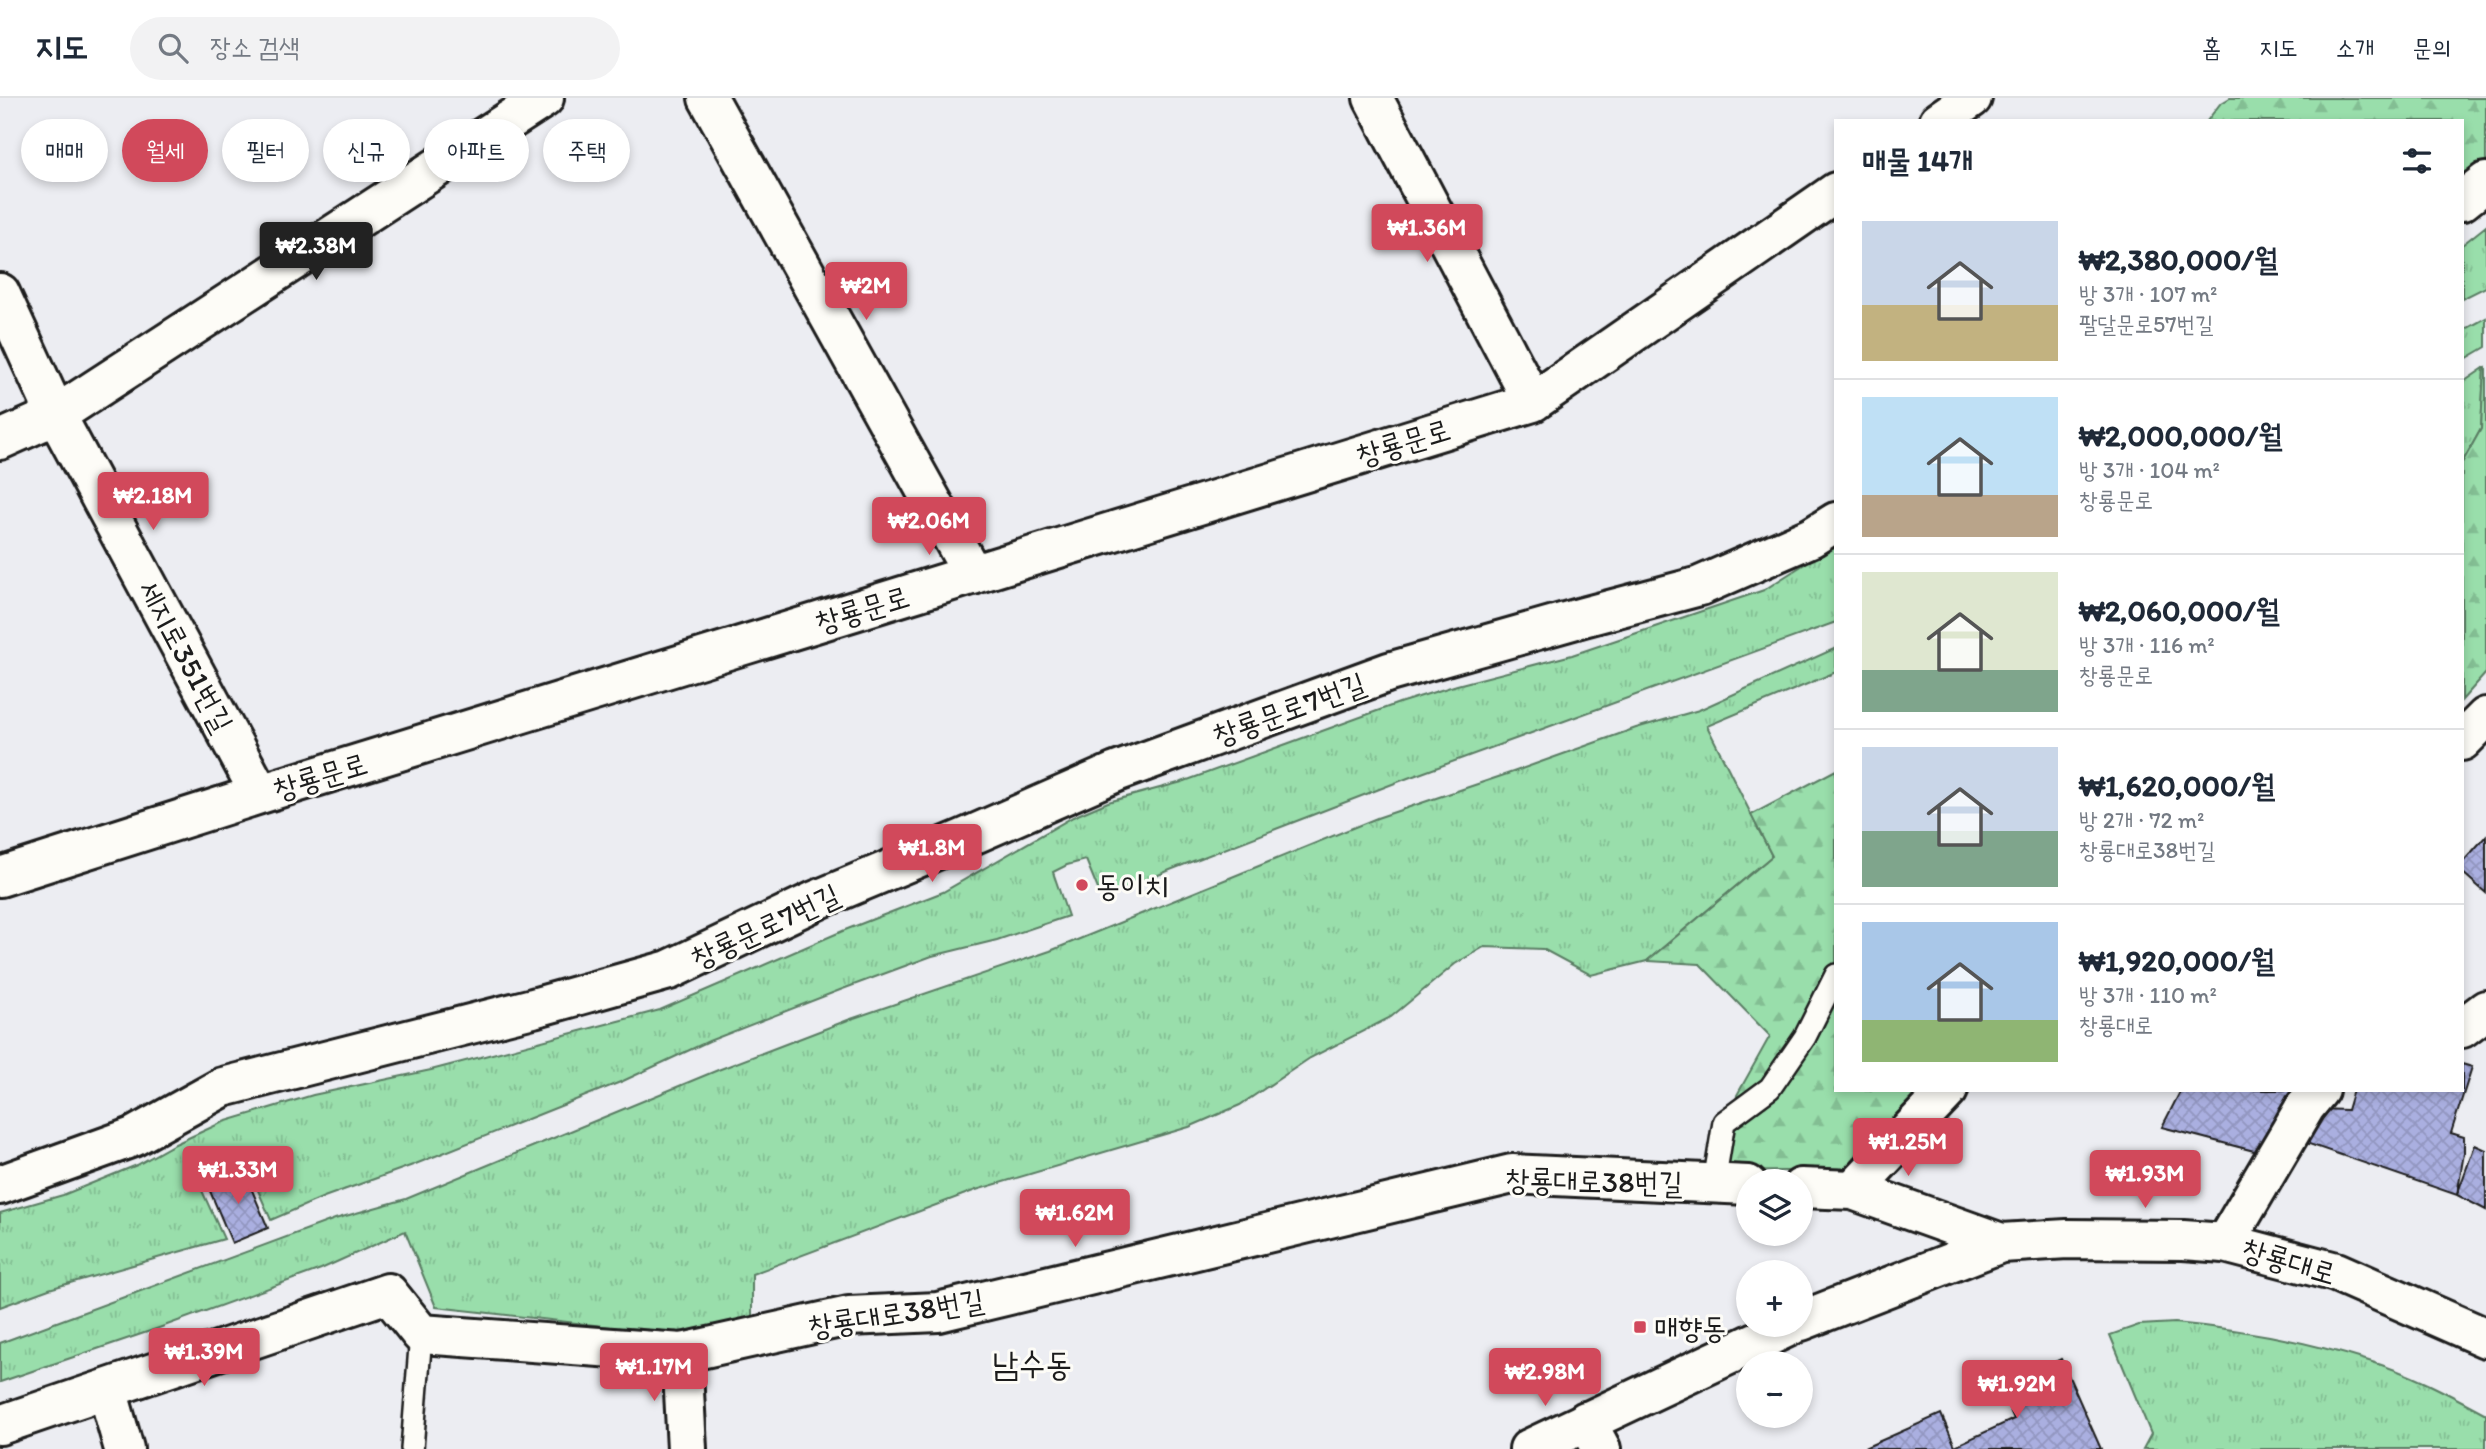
<!DOCTYPE html>
<html lang="ko">
<head>
<meta charset="utf-8">
<style>
	body { margin:0; font-family:Itim,"Poor Story",sans-serif; background:#f2f2f3; color:#1f2937; height:100vh; display:flex; flex-direction:column; font-size:26px; white-space:nowrap }
	* { box-sizing:border-box; margin:0 }
	p { font-size:23px; color:#747a83 }
	.icon { flex:none; width:38px; height:38px; fill:none; stroke:currentColor; stroke-width:2; stroke-linecap:round; stroke-linejoin:round }
	.map { position:relative; flex:1; overflow:hidden }
	.side { position:absolute; left:1834px; top:21px; width:630px; height:973px; display:flex; flex-direction:column; background:#fff; border-radius:0px; box-shadow:0 4px 10px #0003 }
	.side>* { flex:none }
	.banner { position:absolute; left:21px; top:21px; width:665px; height:63px; display:flex; gap:14px }
	.controls { position:absolute; left:1736px; top:1071px; display:grid; gap:14px }
	.controls a { display:grid; place-items:center; width:77px; height:77px; border-radius:50%; background:#fff; box-shadow:0 4px 10px #0003; font-size:35px }
	.price { position:absolute; translate:-50% -60px; padding:0 16px; border-radius:7px; background:#d1495b; color:#fff; font-size:23px; line-height:46px; filter:drop-shadow(0 2px 4px #0008) }
	.price::after { content:''; position:absolute; left:50%; top:42px; width:21px; height:16px; margin-left:-10px; background:inherit; clip-path:polygon(0 0,100% 0,50% 100%) }
	.price.on { background:#222; color:#fff }
	ul { padding:0; list-style:none }
	li { display:flex; align-items:center; gap:21px; height:175px; padding:0 28px }
	li+li { border-top:2px solid #e0e1e3 }
	li span { display:grid; place-items:center; flex:none; width:196px; height:140px; border-radius:0px; color:#555 }
	li>.icon { margin-inline-start:auto }
	span .icon { width:84px; height:84px; fill:#fffc; stroke-width:1 }
	li b { font-size:30px }
	h2 { display:flex; justify-content:space-between; align-items:center; height:84px; padding:0 28px; font-size:30px }
	.chip { padding:0 24px; border-radius:32px; background:#fff; box-shadow:0 4px 10px #0003; font-size:24px; line-height:63px }
	.chip.on { background:#d1495b; color:#fff }
	header { display:flex; align-items:center; gap:42px; box-sizing:border-box; height:98px; padding:0 35px; background:#fff; border-bottom:2px solid #e0e1e3 }
	header strong { font-size:33px }
	nav { display:flex; gap:38px; margin-inline-start:auto; font-size:24px }
	.search { width:490px; height:63px; background:#f2f2f3; display:flex; align-items:center; gap:18px; box-sizing:border-box; padding:0 24px; border-radius:38px; color:#747a83; font-size:26px }
	.map>svg:first-child { display:block }
</style>
</head>
<body>
<header>
<strong>지도</strong>
<div class="search"><svg class="icon" aria-label="search" viewBox="0 0 24 24"><circle cx="10" cy="10" r="6"/><path d="M15 15l6 6"/></svg>장소 검색</div>
<nav><a>홈</a><a>지도</a><a>소개</a><a>문의</a></nav>
</header>
<div class="map">
<svg width="2486" height="1351" viewBox="0 0 2486 1351">
	<defs>
		<pattern id="grass-tufts" width="24" height="20" patternUnits="userSpaceOnUse" patternTransform="scale(1.75)"><rect width="24" height="20" fill="#99deab"/><path d="M3 7l-1-3M5 7V3M7 7l1-3M15 17l-1-3M17 17v-4M19 17l1-3" fill="none" stroke="#83be93"/></pattern>
		<pattern id="forest-firs" width="22" height="20" patternUnits="userSpaceOnUse" patternTransform="scale(1.75)"><rect width="22" height="20" fill="#99deab"/><path d="M5 1l3.5 6h-7zM16 11l3.5 6h-7z" fill="#83be93"/></pattern>
		<pattern id="building-cross-hatch" width="8" height="8" patternUnits="userSpaceOnUse" patternTransform="scale(1.75)"><rect width="8" height="8" fill="#aaafe0"/><path d="M0 0l8 8M0 8l8-8" fill="none" stroke="#9296c0"/></pattern>
	</defs>
	<rect width="100%" height="100%" fill="#ecedf2"/>
	<filter id="ink" filterUnits="userSpaceOnUse"><feTurbulence type="fractalNoise" baseFrequency=".0143" numOctaves="2"/><feDisplacementMap in="SourceGraphic" scale="14" xChannelSelector="R" yChannelSelector="G"/><feConvolveMatrix kernelMatrix="1 2 1 2 8 2 1 2 1" color-interpolation-filters="sRGB"/></filter>
	<g filter="url(#ink)">
		<path fill="url(#grass-tufts)" stroke="#5a7d64" stroke-width="2" d="M2486,128v61l-24,12v-54z
			M2486,220v29l-24,14v-30z
			M2484,270l-3,61 -19,34v-80z
			M1836,446v78l-428,156 -238,92 -68,29 -16,-39 -19,5 -14,7 15,44 -71,24 -65,16 -92,34 -131,51 -86,40 -210,84 -89,32 -53,23 -21,-48 -7,-7 -44,19 25,55 -175,50 -49,18v-94l63,-18 74,-30 36,-20 50,-23 90,-27 118,-25 229,-60 185,-80 98,-38 130,-75 35,-15 74,-20 217,-79 58,-18 115,-30 192,-65z
			M1836,550v24l-129,54 65,130 -125,105 -56,14 -48,-26 -59,-2 -29,17 -64,53 -81,41 -70,47 -51,22 -213,63 -224,84v54l-88,5 -228,-26 -31,-76 -84,38 -165,60 -156,53v-39l335,-124 71,-20 312,-129 130,-50 202,-69 327,-133 136,-46 123,-44 63,-18z
			M2175,1225c66,6 131,18 194,38 41,12 80,33 117,53v35h-343l8,-15 -41,-99 29,-10z"/>
		<path fill="url(#forest-firs)" stroke="#5a7d64" stroke-width="2" d="M2230,0h256v68l-24,18v-63h-255l13,-17z
			M2486,269v306l-24,27v-237l19,-34 3,-61z
			M1836,672v320h86l-74,80 -121,2 10,-77 33,-59 -70,-72 -53,-3 125,-105 -21,-41z"/>
		<path fill="url(#building-cross-hatch)" stroke="#1c1c1c" stroke-width="2" d="M2486,738v57l-24,-21v-9z
			M2462,966l10,3 -21,66 13,4v16l-7,42 -151,-52 12,-34 29,1 6,-20h109z
			M2181,992h112l-35,62 -96,-25z
			M2475,1047l11,5v60l-29,-15z
			M243,1071l25,59 -36,15 -25,-59z
			M2061,1261l40,90h-239l79,-35 14,32 59,-27 -14,-32z"/>
		<g fill="none" stroke-linecap="round" stroke-linejoin="round">
			<g stroke="#1c1c1c" stroke-width="26">
				<path id="service" d="M1714,1085l10,-61 46,-34 35,-51 31,-62
					M412,1351l9,-115"/>
			</g>
			<g stroke="#1c1c1c" stroke-width="44">
				<path id="minor" d="M708,0l265,477
					M1373,0l160,304
					M1939,23l33,-23
					M2462,103l24,-19
					M0,195l56,122 204,379
					M0,342l56,-25 488,-317
					M2462,643l24,-24
					M0,779l260,-83 1273,-392 303,-210
					M2462,930l24,-18
					M0,1087l133,-48 90,-50 310,-79 136,-38 148,-70 146,-61 153,-67 273,-100 194,-55 117,-31 112,-49 24,-15
					M1801,1090l52,2 148,53
					M1853,1092l95,-100
					M2225,1145l80,-136 14,-17
					M682,1255l5,96
					M107,1291l17,60
					M1586,1323l15,28
					M0,1327l388,-132 33,41 261,19 167,-37 89,-4 574,-138 236,11"/>
			</g>
			<g stroke="#1c1c1c" stroke-width="44">
				<path id="tertiary" d="M1801,1223l200,-78 66,-4 116,1 42,3 111,29 150,66
					M1529,1351l263,-124"/>
			</g>
			<use href="#service" stroke="#fdfcf7" stroke-width="21"/>
			<use href="#minor" stroke="#fdfcf7" stroke-width="38"/>
			<use href="#tertiary" stroke="#fdfcf7" stroke-width="38"/>
		</g>
	</g>
	<g fill="#d1495b" stroke="#fdfcf7" stroke-width="2.5">
		<circle cx="1082" cy="787" r="7"/>
		<rect x="1633" y="1222" width="14" height="14" rx="3.5"/>
	</g>
	<g text-anchor="middle" dominant-baseline="central" stroke-width="6" stroke-linejoin="round" paint-order="stroke">
		<g font-size="30" fill="#1c1c1c" stroke="#fdfcf7">
			<text transform="translate(1403 344) rotate(-17)">창룡문로</text>
			<text transform="translate(862 511) rotate(-17)">창룡문로</text>
			<text transform="translate(186 558) rotate(62)">세지로351번길</text>
			<text transform="translate(1289 611) rotate(-20)">창룡문로7번길</text>
			<text transform="translate(320 678) rotate(-17)">창룡문로</text>
			<text transform="translate(765 828) rotate(-25)">창룡문로7번길</text>
			<text transform="translate(1594 1083) rotate(1)">창룡대로38번길</text>
			<text transform="translate(2289 1163) rotate(16)">창룡대로</text>
			<text transform="translate(896 1215) rotate(-9)">창룡대로38번길</text>
		</g>
		<g font-size="30" fill="#1c1c1c" stroke="#fdfcf7" text-anchor="start">
			<text x="1096" y="787">동이치</text>
			<text x="1654" y="1229">매향동</text>
		</g>
		<g font-size="33" fill="#1c1c1c" stroke="#fdfcf7">
			<text x="1032" y="1265">남수동</text>
		</g>
	</g>
</svg>
<div class="controls">
<a><svg class="icon" aria-label="layers" viewBox="0 0 24 24"><path d="M12 4l9 5-9 5-9-5zM3 14l9 5 9-5"/></svg></a>
<a>+</a>
<a>−</a>
</div>
<b class="price" style="left:1427px;top:166px">₩1.36M</b>
<b class="price on" style="left:316px;top:184px">₩2.38M</b>
<b class="price" style="left:866px;top:224px">₩2M</b>
<b class="price" style="left:153px;top:434px">₩2.18M</b>
<b class="price" style="left:929px;top:459px">₩2.06M</b>
<b class="price" style="left:932px;top:786px">₩1.8M</b>
<b class="price" style="left:1908px;top:1080px">₩1.25M</b>
<b class="price" style="left:238px;top:1108px">₩1.33M</b>
<b class="price" style="left:2145px;top:1112px">₩1.93M</b>
<b class="price" style="left:1075px;top:1151px">₩1.62M</b>
<b class="price" style="left:204px;top:1290px">₩1.39M</b>
<b class="price" style="left:654px;top:1305px">₩1.17M</b>
<b class="price" style="left:1545px;top:1310px">₩2.98M</b>
<b class="price" style="left:2017px;top:1322px">₩1.92M</b>
<div class="banner">
<a class="chip">매매</a>
<a class="chip on">월세</a>
<a class="chip">필터</a>
<a class="chip">신규</a>
<a class="chip">아파트</a>
<a class="chip">주택</a>
</div>
<section class="side">
<h2>매물 14개<svg class="icon" aria-label="filters" viewBox="0 0 24 24"><path d="M4 7h16M4 17h16"/><circle cx="9" cy="7" r="2"/><circle cx="15" cy="17" r="2"/></svg></h2>
<ul>
<li><span style="background:linear-gradient(#c9d6e8 60%,#c2b280 0)"><svg class="icon" aria-label="home" viewBox="0 0 24 24"><path d="M3 11l9-7 9 7M6 9v11h12V9"/></svg></span><div><b>₩2,380,000/월</b><p>방 3개 · 107 m²</p><p>팔달문로57번길</p></div></li>
<li><span style="background:linear-gradient(#bfe0f5 70%,#b9a48a 0)"><svg class="icon" aria-label="home" viewBox="0 0 24 24"><path d="M3 11l9-7 9 7M6 9v11h12V9"/></svg></span><div><b>₩2,000,000/월</b><p>방 3개 · 104 m²</p><p>창룡문로</p></div></li>
<li><span style="background:linear-gradient(#dfe7d0 70%,#7fa58c 0)"><svg class="icon" aria-label="home" viewBox="0 0 24 24"><path d="M3 11l9-7 9 7M6 9v11h12V9"/></svg></span><div><b>₩2,060,000/월</b><p>방 3개 · 116 m²</p><p>창룡문로</p></div></li>
<li><span style="background:linear-gradient(#c9d6e8 60%,#7fa58c 0)"><svg class="icon" aria-label="home" viewBox="0 0 24 24"><path d="M3 11l9-7 9 7M6 9v11h12V9"/></svg></span><div><b>₩1,620,000/월</b><p>방 2개 · 72 m²</p><p>창룡대로38번길</p></div></li>
<li><span style="background:linear-gradient(#a9c7e8 70%,#8fb573 0)"><svg class="icon" aria-label="home" viewBox="0 0 24 24"><path d="M3 11l9-7 9 7M6 9v11h12V9"/></svg></span><div><b>₩1,920,000/월</b><p>방 3개 · 110 m²</p><p>창룡대로</p></div></li>
</ul>
</section>
</div>
</body>
</html>
